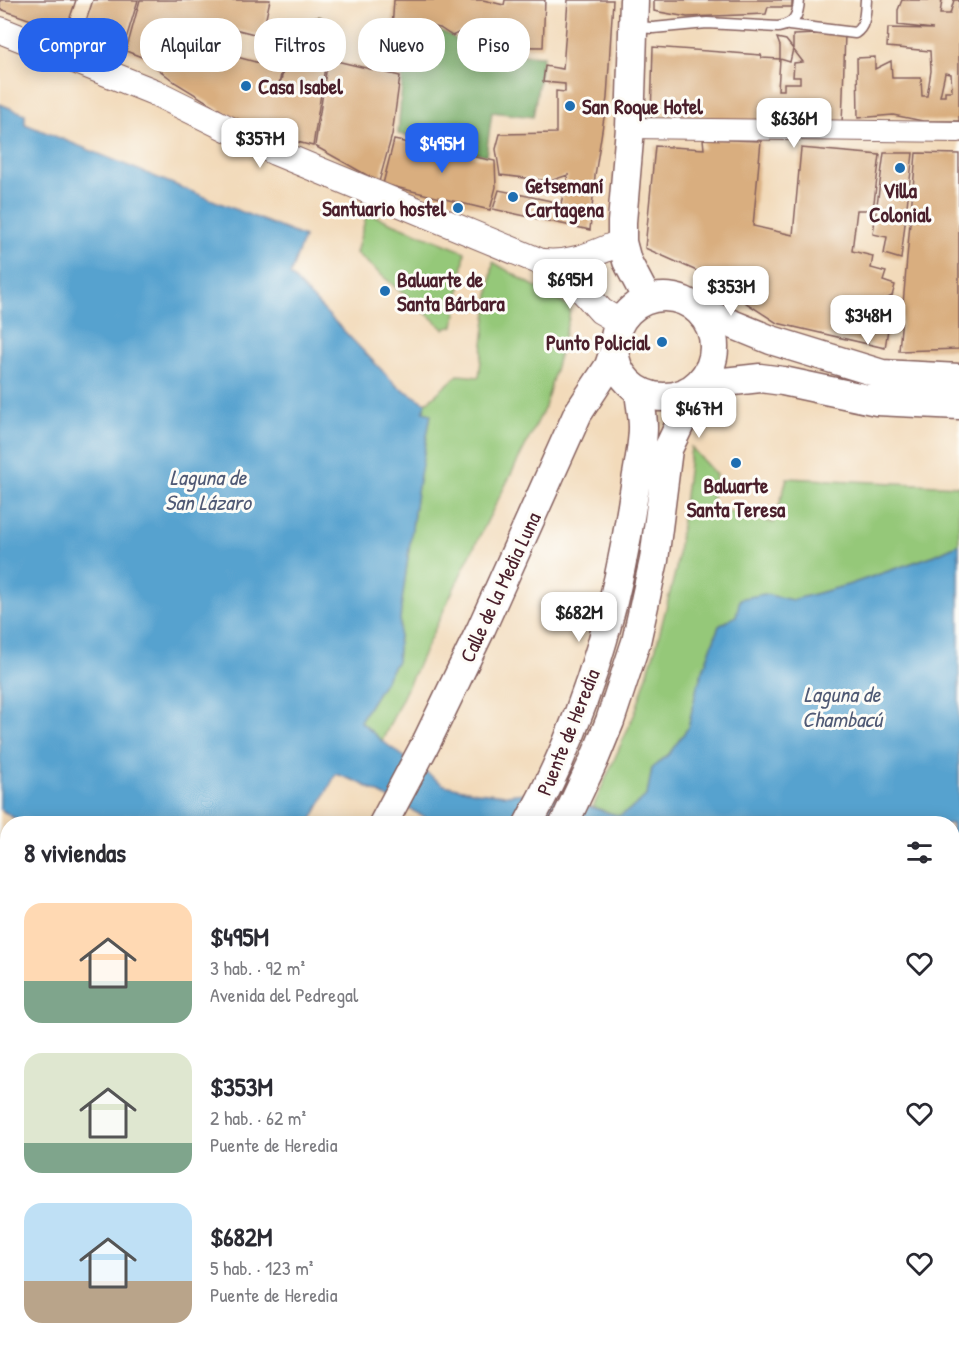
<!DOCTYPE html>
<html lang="es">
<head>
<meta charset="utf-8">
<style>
	body { margin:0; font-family:"Patrick Hand",sans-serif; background:#f2f2f3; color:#2b2b33; height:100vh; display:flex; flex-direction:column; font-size:22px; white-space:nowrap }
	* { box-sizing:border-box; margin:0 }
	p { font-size:20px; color:#7c7c81 }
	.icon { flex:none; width:33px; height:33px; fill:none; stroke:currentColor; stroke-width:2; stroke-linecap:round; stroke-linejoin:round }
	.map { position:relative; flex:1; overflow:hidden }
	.drawer { position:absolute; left:0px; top:816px; width:960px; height:536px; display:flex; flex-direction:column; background:#fff; border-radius:24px 24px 0 0; box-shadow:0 3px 15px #0003 }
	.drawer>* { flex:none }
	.banner { position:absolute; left:18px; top:18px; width:600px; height:54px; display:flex; gap:12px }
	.price { position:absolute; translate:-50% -51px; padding:0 14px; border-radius:12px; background:#fff; color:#222; font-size:20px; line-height:39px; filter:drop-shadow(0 2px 3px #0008) }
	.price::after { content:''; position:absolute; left:50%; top:36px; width:18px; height:14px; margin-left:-9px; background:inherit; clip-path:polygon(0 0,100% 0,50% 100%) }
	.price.current { background:#2563eb; color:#fff }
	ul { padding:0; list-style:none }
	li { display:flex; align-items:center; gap:18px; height:150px; padding:0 24px }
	li span { display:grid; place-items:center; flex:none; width:168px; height:120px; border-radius:18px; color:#555 }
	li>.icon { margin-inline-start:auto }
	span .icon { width:72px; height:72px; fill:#fffc; stroke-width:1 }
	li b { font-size:26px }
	h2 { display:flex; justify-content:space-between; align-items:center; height:72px; padding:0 24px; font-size:26px }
	.pill { padding:0 21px; border-radius:24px; background:#fff; box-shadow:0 3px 15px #0003; font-size:21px; line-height:54px }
	.pill.current { background:#2563eb; color:#fff }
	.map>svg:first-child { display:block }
</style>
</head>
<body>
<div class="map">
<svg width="959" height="1351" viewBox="0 0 959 1351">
	<rect width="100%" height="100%" fill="#fdfcf7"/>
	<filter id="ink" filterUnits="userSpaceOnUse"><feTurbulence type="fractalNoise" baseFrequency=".0167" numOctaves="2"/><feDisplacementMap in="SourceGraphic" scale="12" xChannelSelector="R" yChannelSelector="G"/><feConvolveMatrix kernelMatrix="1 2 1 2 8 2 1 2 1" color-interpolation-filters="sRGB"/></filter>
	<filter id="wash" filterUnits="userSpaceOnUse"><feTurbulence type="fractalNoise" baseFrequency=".008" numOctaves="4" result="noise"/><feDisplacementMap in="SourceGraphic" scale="24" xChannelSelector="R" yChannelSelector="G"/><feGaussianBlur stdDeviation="1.35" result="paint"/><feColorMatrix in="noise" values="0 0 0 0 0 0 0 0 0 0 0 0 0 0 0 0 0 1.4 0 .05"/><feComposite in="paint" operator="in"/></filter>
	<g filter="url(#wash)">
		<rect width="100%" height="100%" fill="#f2daba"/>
		<path fill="#95c879" stroke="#707452" stroke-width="1.5" d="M367,213l98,39 -11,74 -10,3 -88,-76z
			M493,262l68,40 9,6 -1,10 -24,89 -79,156 -84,178 -22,-20 37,-60 4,-53 16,-116 14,-78 -9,-2 4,-9 32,-28 21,2z
			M691,447l25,28 -5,31 63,17 13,-45 172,8v58l-24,11 -87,30 -56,15 -28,-6 -28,22 -17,10 -22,61 -9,41 -19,26 -17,14 -5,27 -16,14 -12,7 -26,-9 42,-94 21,-66 20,-78z
			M953,1180h6v68l-6,-2z"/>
		<path fill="#78ac69" stroke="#61664a" stroke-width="1.5" d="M429,26l23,10 18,16 73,4 -10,61 -41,-5 -6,43 -88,-21 5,-62 -11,-3v-40z"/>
		<path fill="#57a2cf" stroke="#50607d" stroke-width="1.5" d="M0,104l25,10v10l279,113 -14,38 107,111 29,17 -3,9 8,2 -14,78 -16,116 -4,53 -37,60 22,20 62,44 33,7 29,3 19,-2 40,6 54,17 12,-7 16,-14 5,-27 17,-14 19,-26 9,-41 22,-61 17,-10 4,-17 24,-5 28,6 56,-15 87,-30 24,-11v636h-7v-356l-516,-1 -78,-41 -22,-8 -26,49 -287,1 -23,-15z"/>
		<g id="blocks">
			<path fill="#d9ae7f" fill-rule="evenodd" d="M0,0h76l-11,32 -65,-23z
				M93,0h45l-16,52 -41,-16z
				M140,0h130l-8,36 -35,-9v7l-36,-10 -5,19 3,-6 37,17 56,15 -5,26 7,-26 42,-9 -13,86 -47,-12 -26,-12 -64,-39 -32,-25 -18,-7z
				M394,0h89l21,5 1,-5h40l-2,47 -69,-1 -1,-20 -21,10 -12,-8 -11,-2 -37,3z
				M568,0h45l-6,98 -12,78 -5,54 -97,-21 6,-19 62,13 7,-28 -18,6 -50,-6 -4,-26 4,-15 56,-1v-42l9,1v-8l-22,-2 2,-16 18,3z
				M654,0h138v7h-24l-2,7 -79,3 -33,-6z
				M902,0h40l-2,14h10l4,-14h5v121h-36l-30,-6 -35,3 -1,-60 18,-1v12l16,-8 1,17h29l1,18h5l4,-25 -1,-20 -43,-4 1,-19 45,1 -35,-4v-15zM945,73l6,1 1,17h-7v5h-5z
				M845,33l-3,92 -191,-6 2,-72 108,8 1,3 18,1 -2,31h6v-7h16v-6h-7l1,-14 9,-1 -10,-13v-14z
				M777,38l9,2 7,9 -3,13 -10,-3v-13z
				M328,59l72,17 -8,59 -13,47 -64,-36z
				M703,139l58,2 -8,85 40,9 8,-87 79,7 -7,55h-16l-5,41 21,5 -2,12 15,4 -3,9 12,4 -3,11 -12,6 -2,16 10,11 -3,19 -108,-25 -78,-51 -54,-24 10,-102 49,3z
				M394,140l101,21 1,26 -6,23 -107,-26z
				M884,153h29l-12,106 -17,-5 3,-17 -14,-3z
				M916,153l43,1v195l-60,2z
				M1,923l7,10v137l-8,-13z
				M952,1326h7v25h-151l13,-7h131z"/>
		</g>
	</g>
	<g filter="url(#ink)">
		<use href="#blocks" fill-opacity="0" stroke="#85605d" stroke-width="1.5"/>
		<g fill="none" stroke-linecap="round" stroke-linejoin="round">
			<g stroke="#85605d" stroke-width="13">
				<path id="service" d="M789,25l66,8c11,-7 10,-21 11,-33
					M634,27l19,1 54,-5 71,4c17,-3 20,-11 21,-27"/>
			</g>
			<g stroke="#85605d" stroke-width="22">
				<path id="minor" d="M630,128l329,4
					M25,1351l6,-7"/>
			</g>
			<g stroke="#85605d" stroke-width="28">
				<path id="tertiary" d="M0,30l154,62 121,60 283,117 15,11 28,31 19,11
					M543,262c30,3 52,-9 79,-20"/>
			</g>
			<g stroke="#85605d" stroke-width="31">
				<path id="secondary" d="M634,0l-4,128 -8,94v20l5,19 20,38
					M614 347a50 50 0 1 1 100 0a50 50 0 1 1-100 0Z
					M700,311l71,29 111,34 77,4
					M697,385l63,-7 23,3 94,20 82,4
					M383,824l43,-81 55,-114 97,-216 31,-47 5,-15
					M528,824c56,-102 88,-210 105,-325 3,-22 10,-50 10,-72 0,-12 -3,-24 -4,-36
					M564,824l30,-64 16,-39 26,-79 18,-82 14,-111 13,-27 6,-31
					M0,1096l8,11
					M0,1234l8,-3
					M0,1274l8,-3
					M194,1344l6,7"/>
			</g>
			<use href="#service" stroke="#fff" stroke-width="10"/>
			<use href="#minor" stroke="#fff" stroke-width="20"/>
			<use href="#tertiary" stroke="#fff" stroke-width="26"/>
			<use href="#secondary" stroke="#fff" stroke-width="28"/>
		</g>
		<g fill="#a4947a">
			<circle cx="318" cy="24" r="9"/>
			<circle cx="209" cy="41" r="9"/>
			<circle cx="270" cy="42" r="9"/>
		</g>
	</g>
	<g fill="#1f6fb2" stroke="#fdfcf7" stroke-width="2">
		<circle cx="246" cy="86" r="6"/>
		<circle cx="570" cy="106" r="6"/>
		<circle cx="900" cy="168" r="6"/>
		<circle cx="513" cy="197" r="6"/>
		<circle cx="458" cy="208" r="6"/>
		<circle cx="385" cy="291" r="6"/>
		<circle cx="662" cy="342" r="6"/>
		<circle cx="736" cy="463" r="6"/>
	</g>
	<g text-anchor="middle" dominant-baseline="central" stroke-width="6" stroke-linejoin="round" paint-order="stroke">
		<g font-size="21" font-weight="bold" fill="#4a1f2b" stroke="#fdfcf7" text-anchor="start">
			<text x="258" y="86">Casa Isabel</text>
			<text x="582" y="106">San Roque Hotel</text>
			<text x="525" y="185">Getsemaní<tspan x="525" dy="24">Cartagena</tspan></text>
			<text x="900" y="190" text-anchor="middle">Villa<tspan x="900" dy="24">Colonial</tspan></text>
			<text x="446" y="208" text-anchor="end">Santuario hostel</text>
			<text x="397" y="279">Baluarte de<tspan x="397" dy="24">Santa Bárbara</tspan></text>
			<text x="650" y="342" text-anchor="end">Punto Policial</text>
			<text x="736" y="485" text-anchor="middle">Baluarte<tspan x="736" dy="24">Santa Teresa</tspan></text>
		</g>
		<g font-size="21" fill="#4a1f2b" stroke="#fdfcf7">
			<text transform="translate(500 587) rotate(-65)">Calle de la Media Luna</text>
			<text transform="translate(568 732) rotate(-68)">Puente de Heredia</text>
		</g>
		<g font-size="22" font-style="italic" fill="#505a75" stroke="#fdfcf7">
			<text x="208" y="477">Laguna de<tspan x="208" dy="25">San Lázaro</tspan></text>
			<text x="842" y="694">Laguna de<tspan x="842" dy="25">Chambacú</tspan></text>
		</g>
	</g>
</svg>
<b class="price" style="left:794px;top:149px">$636M</b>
<b class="price" style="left:260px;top:169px">$357M</b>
<b class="price current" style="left:442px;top:174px">$495M</b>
<b class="price" style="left:570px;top:310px">$695M</b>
<b class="price" style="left:731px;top:317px">$353M</b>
<b class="price" style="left:868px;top:346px">$348M</b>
<b class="price" style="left:699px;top:439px">$467M</b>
<b class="price" style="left:579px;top:643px">$682M</b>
<div class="banner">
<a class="pill current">Comprar</a>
<a class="pill">Alquilar</a>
<a class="pill">Filtros</a>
<a class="pill">Nuevo</a>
<a class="pill">Piso</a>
</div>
<section class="drawer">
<h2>8 viviendas<svg class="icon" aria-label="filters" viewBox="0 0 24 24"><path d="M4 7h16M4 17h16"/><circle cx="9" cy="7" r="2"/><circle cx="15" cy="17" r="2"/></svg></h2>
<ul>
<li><span style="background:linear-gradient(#ffd9b3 65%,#7fa58c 0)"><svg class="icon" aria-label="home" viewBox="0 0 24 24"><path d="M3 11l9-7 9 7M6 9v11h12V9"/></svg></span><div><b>$495M</b><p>3 hab. · 92 m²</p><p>Avenida del Pedregal</p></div><svg class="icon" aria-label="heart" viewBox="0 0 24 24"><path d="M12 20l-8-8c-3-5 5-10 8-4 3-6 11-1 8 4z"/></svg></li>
<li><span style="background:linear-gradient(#dfe7d0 75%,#7fa58c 0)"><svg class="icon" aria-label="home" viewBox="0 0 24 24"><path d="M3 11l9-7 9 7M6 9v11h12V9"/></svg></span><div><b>$353M</b><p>2 hab. · 62 m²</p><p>Puente de Heredia</p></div><svg class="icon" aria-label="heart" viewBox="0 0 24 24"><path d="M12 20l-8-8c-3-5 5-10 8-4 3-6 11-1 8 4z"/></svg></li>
<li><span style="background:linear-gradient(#bfe0f5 65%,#b9a48a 0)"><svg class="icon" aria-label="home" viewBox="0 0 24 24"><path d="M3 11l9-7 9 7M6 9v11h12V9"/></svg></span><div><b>$682M</b><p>5 hab. · 123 m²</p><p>Puente de Heredia</p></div><svg class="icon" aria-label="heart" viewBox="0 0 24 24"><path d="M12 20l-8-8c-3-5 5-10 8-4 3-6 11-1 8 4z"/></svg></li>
</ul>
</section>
</div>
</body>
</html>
